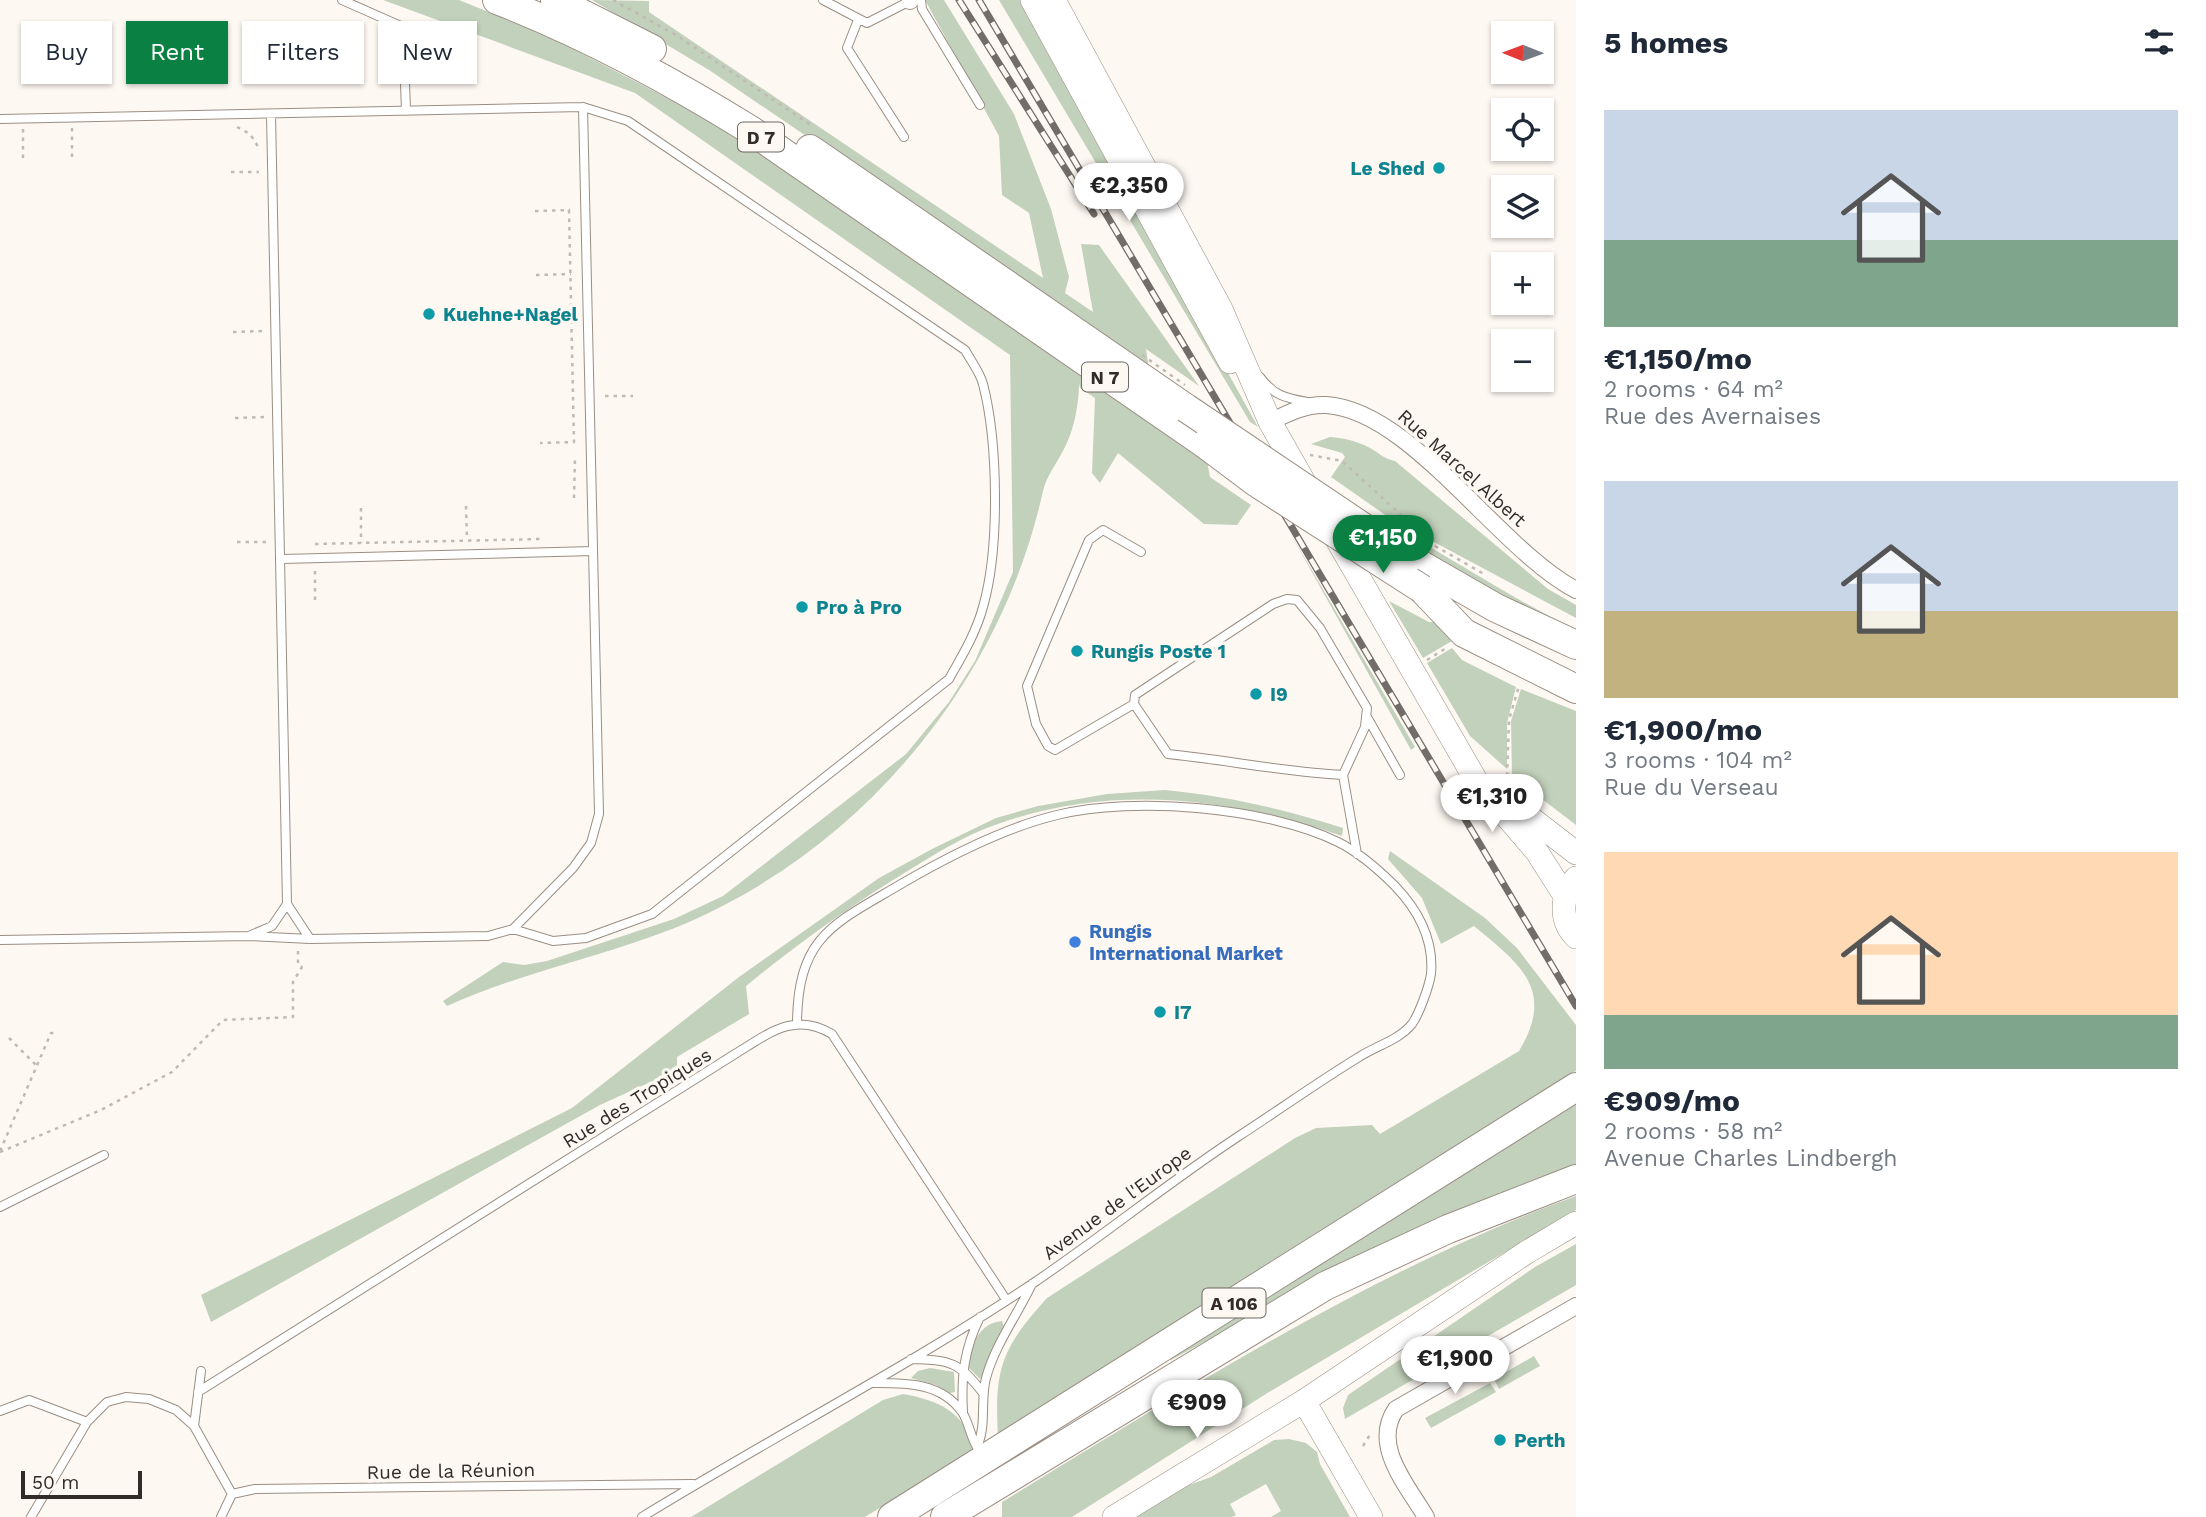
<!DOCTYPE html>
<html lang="en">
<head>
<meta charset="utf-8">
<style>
	body { margin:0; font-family:"Work Sans",sans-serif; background:#f6f6f7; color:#1f2937; height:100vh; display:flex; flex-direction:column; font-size:26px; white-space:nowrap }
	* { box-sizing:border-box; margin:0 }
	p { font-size:23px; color:#747a83 }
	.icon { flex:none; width:38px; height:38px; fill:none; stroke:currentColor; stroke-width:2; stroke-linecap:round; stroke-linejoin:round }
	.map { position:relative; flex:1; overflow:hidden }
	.drawer { display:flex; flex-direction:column; background:#fff; width:630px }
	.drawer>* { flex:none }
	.banner { position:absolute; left:21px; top:21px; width:665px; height:63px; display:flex; gap:14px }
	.needle { width:46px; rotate:271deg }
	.tools { position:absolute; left:1491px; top:21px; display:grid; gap:14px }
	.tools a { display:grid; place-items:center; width:63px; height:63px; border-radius:0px; background:#fff; box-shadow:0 2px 5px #0004; font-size:35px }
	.scale { position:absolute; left:21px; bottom:18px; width:121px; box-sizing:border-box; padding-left:7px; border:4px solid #312c27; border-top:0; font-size:19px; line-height:24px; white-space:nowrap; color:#312c27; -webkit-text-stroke:5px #fef8f3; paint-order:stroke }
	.price { position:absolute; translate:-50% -60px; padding:0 16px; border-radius:24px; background:#fff; color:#222; font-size:23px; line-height:46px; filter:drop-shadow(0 2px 4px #0008) }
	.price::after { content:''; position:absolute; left:50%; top:42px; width:21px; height:16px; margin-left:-10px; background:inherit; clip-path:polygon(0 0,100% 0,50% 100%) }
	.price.active { background:#0b8043; color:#fff }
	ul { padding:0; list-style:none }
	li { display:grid; align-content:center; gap:14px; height:371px; padding:0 28px }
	li span { display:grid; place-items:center; height:217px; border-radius:0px; color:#555 }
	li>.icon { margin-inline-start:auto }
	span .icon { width:126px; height:126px; fill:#fffc; stroke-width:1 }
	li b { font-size:30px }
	h2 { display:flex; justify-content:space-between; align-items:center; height:84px; padding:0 28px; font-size:30px }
	.pill { padding:0 24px; border-radius:0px; background:#fff; box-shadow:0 2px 5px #0004; font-size:24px; line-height:63px }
	.pill.active { background:#0b8043; color:#fff }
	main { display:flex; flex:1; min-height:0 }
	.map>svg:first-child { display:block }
</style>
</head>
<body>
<main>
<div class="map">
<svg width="1576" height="1517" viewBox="0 0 1576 1517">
	<rect width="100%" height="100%" fill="#fef8f3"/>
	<path fill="#c2d1bb" d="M383,0h76l91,37 194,101 462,318 4,21 41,28 -14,20 -33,-1 -86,-71 -18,30 -8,-10 3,-75 -15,-10 -1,-5c0,21 -5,47 -15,66 -7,14 -18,28 -21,42 -43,195 -186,364 -371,438 -74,29 -152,44 -225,77l-4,-5 60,-39 21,3 23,-4 127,-42 49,-23 183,-142 43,-52 26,-41 38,-89 -3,-217 -375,-262z
		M592,0l57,1v11l394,266 -14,-65 -27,-18 -3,-59 -74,-136h19l70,114 37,95 18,68 -4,16 28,19 -12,-68 18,1 100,141 -53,-37 3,20 -440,-299z
		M999,0h22l237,427 -8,-5z
		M1330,437c14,1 27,4 40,11 9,5 14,11 25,13l153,128 28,16v13l-185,-99 -60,-42 14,-20 -3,-4 -31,-9z
		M1340,504c84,31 155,88 236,125v7z
		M1289,531l126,216 -4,3z
		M1389,601l40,21h7l16,19 -29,17z
		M1452,648l10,12 54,27 -9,36v46l-37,-33 -43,-73z
		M1521,689l55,22v114l-64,-49 -1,-55z
		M1165,790c62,6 118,19 178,38l-1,8c-112,-39 -233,-53 -347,-11 -32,11 -61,30 -89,47 -57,35 -109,72 -160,114l3,28 -72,43v13l-77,35 -389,217 -10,-27 371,-187 167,-131 140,-99 53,-29 64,-31 42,-12 69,-12z
		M1390,851l95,67 32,30 59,77v46l-578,365c-4,-68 4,-88 49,-138l248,-160 21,-10 56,-3 8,9 139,-83c37,-61 1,-87 -45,-125l-33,18 -19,-46 -34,-39z
		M1576,1104v61l-283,129 -122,66 -2,-3z
		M1576,1196v14l-307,182 -197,125h-70v-15c184,-112 370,-232 574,-306z
		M1576,1244v41l-231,134 -2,-11 5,-13 187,-128z
		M1002,1321l2,6 -24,52 -11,-11c1,-21 9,-45 33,-47z
		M1534,1356l6,10 -41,23 -5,-10z
		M930,1368l24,4 1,20 -5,1 -14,-8 -25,-7 7,-7z
		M1490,1383l6,9 -65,36 -6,-10z
		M903,1394c38,7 59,17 73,55l-111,68h-174l192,-117z
		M1289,1439l17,4 11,9 3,12 30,53h-79l10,-6 -15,-27 -36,20 6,11 -4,2h-106l41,-24 44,-16 63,-37z"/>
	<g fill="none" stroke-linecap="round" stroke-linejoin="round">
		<g stroke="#9a8e83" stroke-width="10">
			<path id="lane" d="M342,0l61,27 3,84
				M823,0l44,23 43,-22
				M921,0l1,9 58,96
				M858,20l-11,28 57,89
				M0,119l583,-12 45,14 337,229c6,11 15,22 18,34 15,58 17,164 0,223 -7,26 -21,49 -34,72l-297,235 -66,24 -33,3 -40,-12
				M1260,377c14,19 26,21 48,25
				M282,559l311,-8
				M1134,704l-79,46 -7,-4 -12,-22 -9,-38 62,-146 14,-10 38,22
				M1367,717l33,58
				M1343,775c-59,-3 -116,-15 -175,-21l-34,-50 1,-9 138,-91 14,-5 10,1 23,28 47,80 -2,19 -22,48 14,79
				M287,904l23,35
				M249,936l61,3 178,-3 25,-7 60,-61 18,-25 8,-29 -16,-707
				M0,940l249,-4 23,-10 15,-22 -16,-790
				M0,1207l104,-52
				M911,1359c40,1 48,3 72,34
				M873,1383c32,0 68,-1 89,29 7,10 8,24 15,35
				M198,1392l537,-338c33,-20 59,-43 97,-20l173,264
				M0,1411l29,-11 58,22
				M963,1412c-2,-35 1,-63 17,-95
				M194,1426l7,-55
				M977,1447c10,-22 3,-46 9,-69 9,-33 31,-63 46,-94
				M31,1517l56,-95 20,-20 19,-5 23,2 27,11 18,16 38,68
				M221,1517l11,-23 23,-5 438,-5
				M642,1517c130,-80 266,-150 393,-235 69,-47 134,-100 204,-146 40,-26 79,-54 120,-79 17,-11 40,-17 53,-33 7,-10 17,-37 19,-50 3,-35 -13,-64 -36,-88 -17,-17 -35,-33 -57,-44 -71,-35 -204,-46 -281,-27 -54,13 -108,41 -156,69 -67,40 -103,51 -104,139"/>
		</g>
		<g stroke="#9a8e83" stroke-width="18">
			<path id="street" d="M910,1l1,-1
				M1270,422c18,-9 36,-18 56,-17 85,5 171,143 250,185
				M1426,1517c-19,-32 -55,-72 -30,-108l180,-103"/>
		</g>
		<g stroke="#9a8e83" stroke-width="24">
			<path id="secondary" d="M1032,0l198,362
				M1054,0l167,309 49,113 38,67
				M1332,531l145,251 60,70 28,44
				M1501,795l75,58
				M1576,878c-15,17 -17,42 0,59
				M1304,1401l67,116
				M1114,1517l190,-116 223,-149 49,-29"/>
		</g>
		<g stroke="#9a8e83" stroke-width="30">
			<path id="highway" d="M497,0c90,35 173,80 255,131l453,313
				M555,0l97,49
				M810,149l376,259
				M1409,558l87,50 80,37
				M1422,589l42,44 112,56
				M892,1517l684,-430
				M945,1517l380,-231 123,-57 128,-50"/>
		</g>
		<path stroke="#c0bab5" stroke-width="2.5" stroke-dasharray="3.5 5" stroke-linecap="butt" d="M613,0l63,35 138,92
			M237,127l13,7 9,14
			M72,128v29
			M23,129v29
			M231,172h28
			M535,211l34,-1 5,232 -34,1
			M536,275l35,-1
			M233,332l31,-1
			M605,396h28
			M235,418l31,-1
			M1310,455l32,6 57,52 15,21
			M574,498l1,-40
			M466,506l1,34
			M361,508v35
			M237,542h31
			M315,544l225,-5
			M1435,546l49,28
			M315,571v34
			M1427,660l21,-13
			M1507,776l2,-56 10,-34
			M298,951v14l4,2
			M9,1038l28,28
			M0,1151l51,-118h6
			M0,1152l101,-42 71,-38 51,-52 70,-3v-35l9,-15h4
			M1363,1446l8,-13"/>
		<use href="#lane" stroke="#fff" stroke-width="8"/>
		<use href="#street" stroke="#fff" stroke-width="16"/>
		<use href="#secondary" stroke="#fff" stroke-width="23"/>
		<use href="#highway" stroke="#fff" stroke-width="28"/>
		<g stroke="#726d68" stroke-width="7">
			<path id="rail" d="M959,0l135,214
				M979,0l597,1006"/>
		</g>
		<use href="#rail" stroke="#fef8f3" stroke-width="4.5" stroke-dasharray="13" stroke-linecap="butt"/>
		<g stroke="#9a8e83" stroke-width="30" stroke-linecap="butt">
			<path id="highway-bridge" d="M1186,408l223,150
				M1205,444l52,39 165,106"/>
		</g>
		<path stroke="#c0bab5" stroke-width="2.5" stroke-dasharray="3.5 5" stroke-linecap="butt" d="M1142,355l43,30"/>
		<use href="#highway-bridge" stroke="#fff" stroke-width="28"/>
	</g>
	<g fill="#0f9aa8" stroke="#fef8f3" stroke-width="2.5">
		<circle cx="1439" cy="168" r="7"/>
		<circle cx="429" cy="314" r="7"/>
		<circle cx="802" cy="607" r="7"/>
		<circle cx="1077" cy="651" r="7"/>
		<circle cx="1256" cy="694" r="7"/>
		<circle cx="1160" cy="1012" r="7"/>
		<circle cx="1500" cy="1440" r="7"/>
	</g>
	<circle fill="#3f7fe0" stroke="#fef8f3" stroke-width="2.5" cx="1075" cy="942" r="7"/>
	<g text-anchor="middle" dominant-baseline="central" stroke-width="7" stroke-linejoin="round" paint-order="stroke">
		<g fill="#fef8f3" stroke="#6e6964" stroke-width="2">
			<rect x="738" y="122.5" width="46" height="29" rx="5"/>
			<rect x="1082" y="362.5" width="46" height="29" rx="5"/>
			<rect x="1202.5" y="1288.5" width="63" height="29" rx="5"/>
		</g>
		<g font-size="18" font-weight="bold" fill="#312c27">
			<text x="761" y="137">D 7</text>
			<text x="1105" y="377">N 7</text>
			<text x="1234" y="1303">A 106</text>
		</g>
		<g font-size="19" font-weight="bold" fill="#0d838f" stroke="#fef8f3" text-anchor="start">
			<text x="1425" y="168" text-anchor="end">Le Shed</text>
			<text x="443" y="314">Kuehne+Nagel</text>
			<text x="816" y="607">Pro à Pro</text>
			<text x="1091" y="651">Rungis Poste 1</text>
			<text x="1270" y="694">I9</text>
			<text x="1174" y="1012">I7</text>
			<text x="1514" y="1440">Perth</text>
		</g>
		<g font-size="19" fill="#312c27" stroke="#fef8f3">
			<text transform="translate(1462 468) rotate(42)">Rue Marcel Albert</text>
			<text transform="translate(637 1098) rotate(-32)">Rue des Tropiques</text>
			<text transform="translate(1117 1203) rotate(-36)">Avenue de l'Europe</text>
			<text transform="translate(451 1471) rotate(-1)">Rue de la Réunion</text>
		</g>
		<g font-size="19" font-weight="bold" fill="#366cbe" stroke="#fef8f3" text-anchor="start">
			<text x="1089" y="931">Rungis<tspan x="1089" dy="22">International Market</tspan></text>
		</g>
	</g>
</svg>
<div class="tools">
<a><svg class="needle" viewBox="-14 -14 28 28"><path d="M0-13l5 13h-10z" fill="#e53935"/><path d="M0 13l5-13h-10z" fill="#747a83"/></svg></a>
<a><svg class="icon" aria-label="locate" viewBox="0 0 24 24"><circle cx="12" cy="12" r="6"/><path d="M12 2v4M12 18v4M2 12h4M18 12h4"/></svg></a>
<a><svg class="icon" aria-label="layers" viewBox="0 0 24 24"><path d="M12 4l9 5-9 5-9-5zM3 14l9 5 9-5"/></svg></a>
<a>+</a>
<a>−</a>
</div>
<div class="scale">50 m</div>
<b class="price" style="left:1129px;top:223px">€2,350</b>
<b class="price active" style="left:1383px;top:575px">€1,150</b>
<b class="price" style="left:1492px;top:834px">€1,310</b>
<b class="price" style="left:1455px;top:1396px">€1,900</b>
<b class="price" style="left:1197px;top:1440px">€909</b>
<div class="banner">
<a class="pill">Buy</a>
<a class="pill active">Rent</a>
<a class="pill">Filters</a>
<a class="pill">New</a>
</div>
</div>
<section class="drawer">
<h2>5 homes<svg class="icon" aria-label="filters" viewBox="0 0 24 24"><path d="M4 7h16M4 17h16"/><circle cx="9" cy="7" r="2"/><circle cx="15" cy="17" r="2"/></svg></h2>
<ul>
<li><span style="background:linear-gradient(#c9d6e8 60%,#7fa58c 0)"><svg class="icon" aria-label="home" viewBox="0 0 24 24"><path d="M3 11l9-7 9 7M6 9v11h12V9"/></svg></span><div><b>€1,150/mo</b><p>2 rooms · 64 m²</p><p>Rue des Avernaises</p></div></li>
<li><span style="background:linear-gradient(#c9d6e8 60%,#c2b280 0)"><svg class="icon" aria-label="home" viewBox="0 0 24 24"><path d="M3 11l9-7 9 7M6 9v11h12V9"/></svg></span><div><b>€1,900/mo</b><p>3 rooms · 104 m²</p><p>Rue du Verseau</p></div></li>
<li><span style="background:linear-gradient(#ffd9b3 75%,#7fa58c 0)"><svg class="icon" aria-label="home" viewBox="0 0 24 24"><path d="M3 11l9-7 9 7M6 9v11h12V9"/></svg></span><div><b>€909/mo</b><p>2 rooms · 58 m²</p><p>Avenue Charles Lindbergh</p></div></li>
</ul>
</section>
</main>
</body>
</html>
